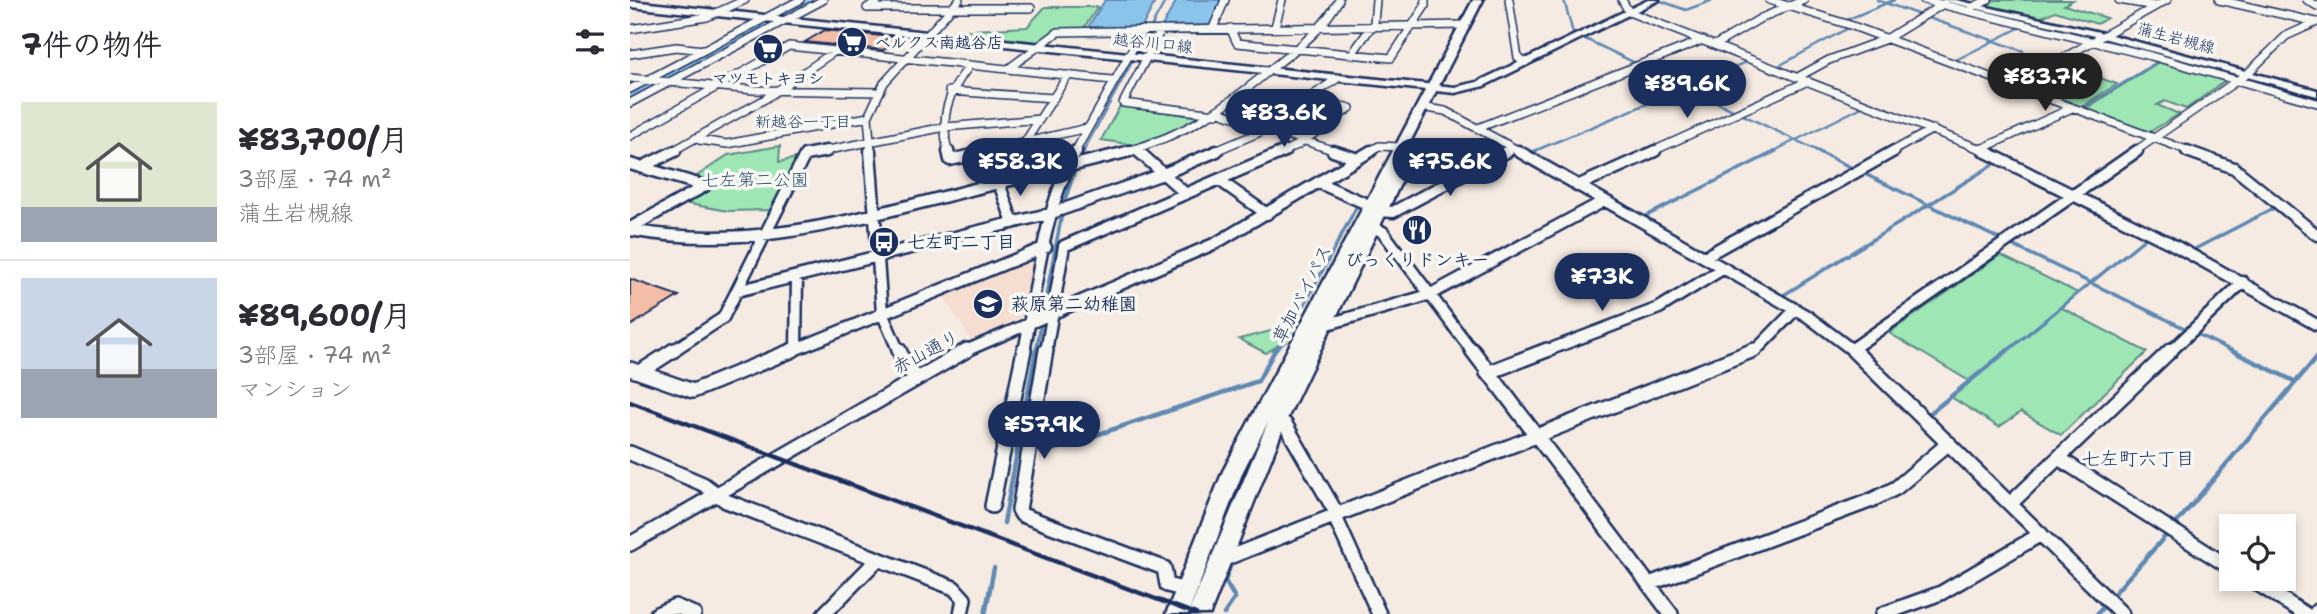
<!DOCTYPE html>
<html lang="ja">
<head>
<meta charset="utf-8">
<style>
	body { margin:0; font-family:"Shantell Sans","Klee One",sans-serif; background:#f2f2f3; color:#2b2b33; height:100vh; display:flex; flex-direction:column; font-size:26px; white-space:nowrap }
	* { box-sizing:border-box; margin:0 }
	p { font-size:23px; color:#7c7c81 }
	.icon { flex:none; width:38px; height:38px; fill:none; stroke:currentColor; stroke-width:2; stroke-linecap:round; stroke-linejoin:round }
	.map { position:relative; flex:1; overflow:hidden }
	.panel { display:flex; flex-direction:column; background:#fff; width:630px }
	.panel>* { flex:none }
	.tools { position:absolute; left:1589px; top:514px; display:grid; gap:14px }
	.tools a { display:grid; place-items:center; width:77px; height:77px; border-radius:0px; background:#fff; box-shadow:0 4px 10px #0003; font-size:35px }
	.price { position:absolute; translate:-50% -60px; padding:0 16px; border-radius:24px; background:#1b2f5e; color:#fff; font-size:23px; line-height:46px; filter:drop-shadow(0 2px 4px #0008) }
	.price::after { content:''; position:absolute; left:50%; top:42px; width:21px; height:16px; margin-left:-10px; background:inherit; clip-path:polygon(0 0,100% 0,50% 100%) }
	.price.selected { background:#222; color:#fff }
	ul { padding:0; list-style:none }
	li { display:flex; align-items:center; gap:21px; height:175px; padding:0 21px }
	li+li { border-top:2px solid #e1e1e2 }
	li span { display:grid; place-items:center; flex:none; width:196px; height:140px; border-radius:0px; color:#555 }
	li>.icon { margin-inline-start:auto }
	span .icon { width:84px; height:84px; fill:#fffc; stroke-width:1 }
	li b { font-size:30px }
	h2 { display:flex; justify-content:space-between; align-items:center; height:84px; padding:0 21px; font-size:30px }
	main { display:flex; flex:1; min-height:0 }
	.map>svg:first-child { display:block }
</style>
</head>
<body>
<main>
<section class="panel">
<h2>7件の物件<svg class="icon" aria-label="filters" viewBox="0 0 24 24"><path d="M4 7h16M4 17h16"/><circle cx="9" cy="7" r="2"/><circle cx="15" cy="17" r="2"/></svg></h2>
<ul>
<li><span style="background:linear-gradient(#dfe7d0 75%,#9aa5b1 0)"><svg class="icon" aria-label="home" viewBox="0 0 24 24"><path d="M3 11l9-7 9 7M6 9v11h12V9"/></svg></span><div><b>¥83,700/月</b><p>3部屋 · 74 m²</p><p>蒲生岩槻線</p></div></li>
<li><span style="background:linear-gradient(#c9d6e8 65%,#9aa5b1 0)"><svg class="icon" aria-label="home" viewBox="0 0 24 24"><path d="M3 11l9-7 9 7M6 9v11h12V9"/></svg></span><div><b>¥89,600/月</b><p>3部屋 · 74 m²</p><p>マンション</p></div></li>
</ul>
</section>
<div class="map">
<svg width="1687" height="614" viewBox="0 0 1687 614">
	<rect width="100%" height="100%" fill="#f6ebe3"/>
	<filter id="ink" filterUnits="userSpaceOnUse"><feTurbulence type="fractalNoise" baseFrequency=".0143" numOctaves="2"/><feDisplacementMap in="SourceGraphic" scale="14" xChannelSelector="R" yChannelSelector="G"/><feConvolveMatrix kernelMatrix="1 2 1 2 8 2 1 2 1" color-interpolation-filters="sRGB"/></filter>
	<g filter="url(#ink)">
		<path fill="#f5ddd1" d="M412,250l-17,66 -54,24 -31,-49z"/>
		<path fill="#9ee7b5" stroke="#5c8b8a" stroke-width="2" d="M1364,0h79l-9,5 43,13 -10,6 -42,-13 -17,8 -56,-13z
			M415,7h53l-15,22 -28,1 -16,12 -99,-10 87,-5z
			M1532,60l67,18 -43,31 -21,-8 -8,4 22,9 -31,19 -63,-24z
			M1428,63l59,21 -37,24 -61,-23 22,-12 31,10 7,-4 -28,-11z
			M490,106l80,11 -25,14 -40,14 -34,-5z
			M150,146l-1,16 22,-5 -28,53 -45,1 -45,-8 30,-17 -19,-8 34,-23z
			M1370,255l78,38 -16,15 85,44 -86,83 -40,-23 -22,15 -48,-30 18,-16 -80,-48z
			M641,331l14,10 -19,12 -27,-14z"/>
		<path fill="#8bc4ea" stroke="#5e88b2" stroke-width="2" d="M475,0h51l-14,27 -55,2z
			M547,0h44l-11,25 -48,1z"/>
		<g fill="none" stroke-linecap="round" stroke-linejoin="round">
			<path stroke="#5e88b2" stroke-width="2.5" d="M934,0l9,33 247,119
				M1247,0l146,51
				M1004,14l27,-13 25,9 27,-10
				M1214,21l50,-21
				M521,27l15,-27
				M508,51l10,-19
				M1324,61l69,-35
				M1145,68l75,-41
				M1591,72l11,3
				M1452,109l78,-49
				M453,152l49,-90
				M902,152l217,-91
				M1142,152l92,-46"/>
			<path stroke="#5e88b2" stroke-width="3.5" d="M1187,151l417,201
				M900,153l6,-2
				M452,155l2,-4
				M434,203l11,-33
				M1014,217l132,-66
				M1561,251l85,-44
				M1152,296l217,-135
				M414,306l18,-92
				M406,352l5,-28
				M644,352l11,-11 72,-135
				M1376,352l142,-116"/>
			<path stroke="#5e88b2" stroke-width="4.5" d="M1600,350l66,32
				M1298,415l80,-65
				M412,453l216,-72 17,-31
				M374,523l32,-173
				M1544,526l143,-169
				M1481,597l58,-65
				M355,614l9,-46
				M594,614l11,-16 -10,-17 6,-17
				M1467,614l9,-11"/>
			<path fill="#8bc4ea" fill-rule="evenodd" d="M167,0h16l-24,15h-10v-6z
				M129,22l7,4 -2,3 -134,70v-11z"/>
		</g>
		<path fill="#f4bda7" stroke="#1b2f5e" stroke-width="2" d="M195,30l77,8 -19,12 -78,-8z
			M0,279l49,17 -49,30z"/>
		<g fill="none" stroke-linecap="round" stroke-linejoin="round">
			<g stroke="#1b2f5e" stroke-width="10">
				<path id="minor-far2" d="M249,0l-12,8h164
					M879,0l9,58 8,4
					M992,0l7,12 359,140
					M1139,0l81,25 342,127
					M1294,0l227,56 166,47
					M1489,0l36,6
					M1589,0l97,22
					M1677,0l10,6
					M1343,7l15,-7
					M645,27l7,-27
					M583,28l12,-28
					M600,28l7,15 154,15 34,-52v-6
					M0,29l77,-12 38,-17
					M531,30l-38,73 93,11
					M1085,45l46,-27 43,-18
					M0,54l46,-7 28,3
					M722,54l22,-31 2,-23
					M378,69l50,-37 407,-7
					M1168,77l31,-17 57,-21 59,-36
					M0,78l123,12 125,2
					M1383,86l154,-86
					M0,89l170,-89
					M319,91l105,7
					M0,103l193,-103
					M791,107l24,4 76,41
					M589,112l119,40
					M848,128l225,-88
					M0,136l159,-90 323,34
					M69,140l28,4 141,-27
					M395,142l43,-67
					M506,149l4,3
					M1351,149l91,-41
					M41,152l94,-53 70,-48
					M188,152l127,-25 95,-8
					M241,152l-3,-35 16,-34 75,-83
					M318,152c-8,-36 -1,-58 22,-87
					M353,152l104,-24
					M445,152l68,-122
					M494,152c63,-17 102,-45 152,-87 27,-21 46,-35 63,-65
					M583,152l45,-19 80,-55
					M651,152l17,-7 52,-37 -40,-10
					M738,152l11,-6 21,1
					M875,152l8,-4
					M1021,152l157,-71
					M1261,152l42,-23
					M1504,152l114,-79 38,-37 31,-14"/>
			</g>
			<g stroke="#1b2f5e" stroke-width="15">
				<path id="minor-far1" d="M240,151l12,162 17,39
					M318,151l2,9 40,-9
					M508,151l48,43
					M703,151l25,8
					M888,151l289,165 48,36
					M1354,151l186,92 147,82
					M1557,151l47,17 83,67
					M0,164l75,22 -75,42
					M12,167l33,-16
					M589,180l48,34
					M369,183l14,40
					M689,183l50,22
					M947,186l78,-35
					M749,211l14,1 115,-61
					M741,226l12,6 90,120
					M0,230c119,21 215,-8 329,-37 57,-15 115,-27 171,-42
					M1074,257l190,-106
					M107,291l315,-78 111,-39 54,-23
					M691,326l108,-31 175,-94
					M166,348l1,-71
					M1222,349l285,-198
					M41,352l52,-34 82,-163 22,-4
					M159,352l257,-105
					M333,352l253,-109 155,-92
					M394,352c13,-66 19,-142 52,-201
					M416,352l18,-106 221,-95
					M913,352l116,-44 65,-40
					M1120,352l7,-3 39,-40
					M1540,352l73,-70"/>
			</g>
			<g stroke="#1b2f5e" stroke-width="18">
				<path id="minor" d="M269,350l7,17 9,9
					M416,350l-27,160 3,5 142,53 3,17 19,5
					M842,350l199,264
					M1223,350l269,264
					M0,369l63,22 100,-41
					M10,372l34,-22
					M857,373l60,-23
					M647,421l8,3 53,92
					M0,453l73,31 23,17 228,87 10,11 -3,15
					M1430,459l171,109
					M1380,504l161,-154
					M362,506l32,-156
					M705,517l44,97
					M0,544l337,-194
					M592,560l532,-210
					M1620,579l55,35
					M1019,584l223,-84 24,-12 53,-45
					M27,614l18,-8 19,8
					M194,614l54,-55
					M1253,614l58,-21 100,-59
					M1685,614l2,-3"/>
			</g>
			<g stroke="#1b2f5e" stroke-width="5">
				<path id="major" d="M1018,0h11l-175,86 -29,7 -825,-86v-6l825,86 22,-5z
					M1310,0h16l148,33 213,57v6l-218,-59z"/>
			</g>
			<g stroke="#1b2f5e" stroke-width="5">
				<path id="highway" d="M843,0h10l-75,146 9,3 -131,272 -76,193h-22l80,-192 -25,49 -55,143h-22l57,-143z"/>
			</g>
			<use href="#minor-far2" stroke="#f6f6f2" stroke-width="7"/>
			<use href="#minor-far1" stroke="#f6f6f2" stroke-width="10"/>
			<use href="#minor" stroke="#f6f6f2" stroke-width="13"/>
			<use href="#major" fill="#f6f6f2" fill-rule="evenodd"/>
			<use href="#highway" fill="#f6f6f2" fill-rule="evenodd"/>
			<path stroke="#1b2f5e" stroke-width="4.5" d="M0,402l566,212"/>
		</g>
	</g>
	<defs>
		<g id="supermarket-disc" transform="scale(1.575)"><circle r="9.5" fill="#1b2f5e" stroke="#f6f6f2"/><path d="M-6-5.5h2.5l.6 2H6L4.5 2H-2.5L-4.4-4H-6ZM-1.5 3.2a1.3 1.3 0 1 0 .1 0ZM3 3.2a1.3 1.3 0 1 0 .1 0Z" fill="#fff"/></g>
		<g id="restaurant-disc" transform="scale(1.575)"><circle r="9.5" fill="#1b2f5e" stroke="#f6f6f2"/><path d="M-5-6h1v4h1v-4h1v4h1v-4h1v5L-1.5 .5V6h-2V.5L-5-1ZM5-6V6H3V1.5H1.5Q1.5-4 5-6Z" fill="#fff"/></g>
		<g id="bus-disc" transform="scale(1.575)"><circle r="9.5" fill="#1b2f5e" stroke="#f6f6f2"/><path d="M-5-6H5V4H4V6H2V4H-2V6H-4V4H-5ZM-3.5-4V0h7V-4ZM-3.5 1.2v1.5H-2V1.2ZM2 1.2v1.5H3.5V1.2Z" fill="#fff"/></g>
		<g id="school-disc" transform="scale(1.575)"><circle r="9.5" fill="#1b2f5e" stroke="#f6f6f2"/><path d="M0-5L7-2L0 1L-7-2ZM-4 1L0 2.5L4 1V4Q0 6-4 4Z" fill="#fff"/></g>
	</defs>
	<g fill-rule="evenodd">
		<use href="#supermarket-disc" x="222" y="42"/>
		<use href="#supermarket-disc" x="138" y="49"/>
		<use href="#restaurant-disc" x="787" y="230"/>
		<use href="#bus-disc" x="254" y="242"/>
		<use href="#school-disc" x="358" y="304"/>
	</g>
	<g text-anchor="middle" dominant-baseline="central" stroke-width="7" stroke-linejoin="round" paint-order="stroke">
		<g font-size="16" fill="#1b2f5e" stroke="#f6f6f2">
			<text transform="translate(1546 38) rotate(15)">蒲生岩槻線</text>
			<text transform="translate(523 43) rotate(6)">越谷川口線</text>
		</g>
		<g font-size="16" font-weight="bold" fill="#1b2f5e" stroke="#f6f6f2" text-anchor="start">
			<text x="245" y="42">ベルクス南越谷店</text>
			<text x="138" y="78" text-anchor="middle">マツモトキヨシ</text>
		</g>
		<g font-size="16" fill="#1b2f5e" stroke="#f6f6f2">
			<text x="173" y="121">新越谷一丁目</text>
		</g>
		<g font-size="18" fill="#35546f" stroke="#f6f6f2">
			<text x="125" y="180">七左第二公園</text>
		</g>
		<g font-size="18" font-weight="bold" fill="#1b2f5e" stroke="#f6f6f2" text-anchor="start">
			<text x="277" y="242">七左町二丁目</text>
			<text x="787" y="260" text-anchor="middle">びっくりドンキー</text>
			<text x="381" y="304">萩原第二幼稚園</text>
		</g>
		<g font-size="18" fill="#1b2f5e" stroke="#f6f6f2">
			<text transform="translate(672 294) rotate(-63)">草加バイパス</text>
			<text transform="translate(296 352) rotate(-28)">赤山通り</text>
		</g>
		<g font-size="19" fill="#1b2f5e" stroke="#f6f6f2">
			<text x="1508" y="458">七左町六丁目</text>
		</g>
	</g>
</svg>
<div class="tools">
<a><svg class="icon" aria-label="locate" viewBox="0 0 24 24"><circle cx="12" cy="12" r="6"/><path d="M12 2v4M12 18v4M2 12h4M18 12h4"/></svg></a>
</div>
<b class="price selected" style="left:1415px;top:113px">¥83.7K</b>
<b class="price" style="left:1057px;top:120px">¥89.6K</b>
<b class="price" style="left:654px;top:149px">¥83.6K</b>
<b class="price" style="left:390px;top:198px">¥58.3K</b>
<b class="price" style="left:820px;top:198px">¥75.6K</b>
<b class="price" style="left:972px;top:313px">¥73K</b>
<b class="price" style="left:414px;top:461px">¥57.9K</b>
</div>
</main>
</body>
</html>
